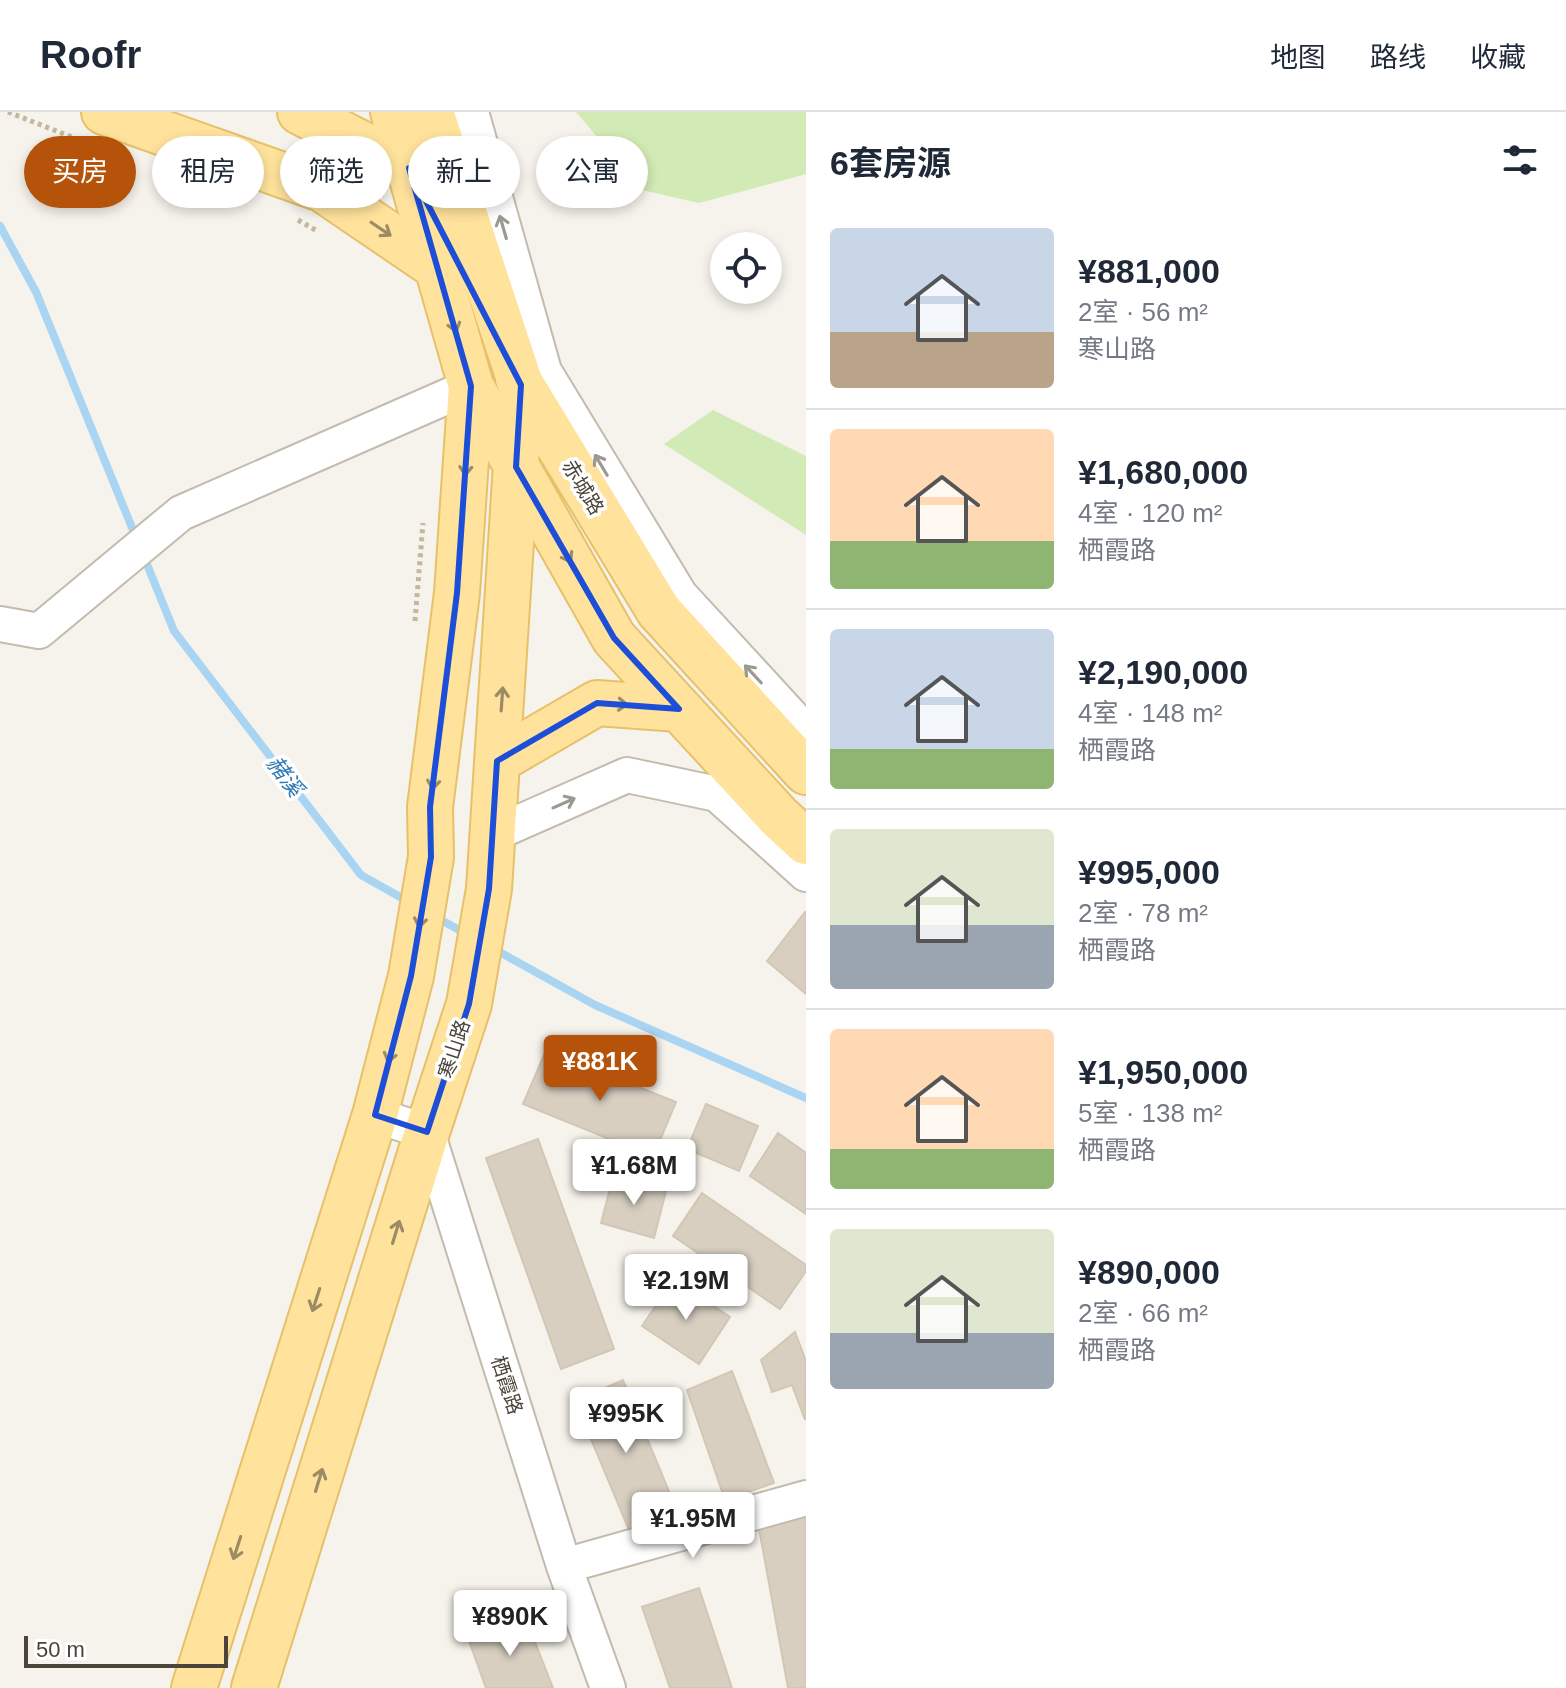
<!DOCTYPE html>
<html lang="zh">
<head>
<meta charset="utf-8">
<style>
	body { margin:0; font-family:Helvetica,"Noto Sans SC",sans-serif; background:#f6f6f7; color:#1f2937; height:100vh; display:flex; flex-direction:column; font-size:30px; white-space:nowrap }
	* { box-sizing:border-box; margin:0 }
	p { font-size:26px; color:#747a83 }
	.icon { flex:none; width:44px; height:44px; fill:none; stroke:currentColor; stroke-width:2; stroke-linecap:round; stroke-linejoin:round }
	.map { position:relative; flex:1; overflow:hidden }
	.details { display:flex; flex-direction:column; background:#fff; width:760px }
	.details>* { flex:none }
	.banner { position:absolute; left:24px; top:24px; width:662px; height:72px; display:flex; gap:16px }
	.tools { position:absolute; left:710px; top:120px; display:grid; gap:16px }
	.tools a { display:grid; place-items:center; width:72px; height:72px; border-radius:50%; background:#fff; box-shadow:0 4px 12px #0003; font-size:40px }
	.scale { position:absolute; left:24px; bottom:20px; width:204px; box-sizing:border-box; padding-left:8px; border:4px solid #4b4439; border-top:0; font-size:22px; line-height:28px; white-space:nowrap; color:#4b4439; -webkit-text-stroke:6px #fff; paint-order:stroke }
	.price { position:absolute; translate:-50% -68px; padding:0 18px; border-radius:8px; background:#fff; color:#222; font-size:26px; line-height:52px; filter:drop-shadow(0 2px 4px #0008) }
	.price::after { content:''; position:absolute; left:50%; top:48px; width:24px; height:18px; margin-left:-12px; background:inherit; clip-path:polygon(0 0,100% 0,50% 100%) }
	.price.selected { background:#b45309; color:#fff }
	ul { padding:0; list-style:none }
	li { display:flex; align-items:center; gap:24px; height:200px; padding:0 24px }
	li+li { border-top:2px solid #e0e1e3 }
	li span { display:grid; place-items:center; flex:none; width:224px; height:160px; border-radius:8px; color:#555 }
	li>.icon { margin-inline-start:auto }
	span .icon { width:96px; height:96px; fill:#fffc; stroke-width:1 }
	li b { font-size:34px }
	h2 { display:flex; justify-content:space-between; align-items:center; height:96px; padding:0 24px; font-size:34px }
	.chip { padding:0 28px; border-radius:36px; background:#fff; box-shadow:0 4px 12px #0003; font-size:28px; line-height:72px }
	.chip.selected { background:#b45309; color:#fff }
	header { display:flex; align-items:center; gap:48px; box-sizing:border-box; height:112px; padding:0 40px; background:#fff; border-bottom:2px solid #e0e1e3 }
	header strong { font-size:38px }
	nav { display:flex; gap:44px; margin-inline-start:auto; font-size:28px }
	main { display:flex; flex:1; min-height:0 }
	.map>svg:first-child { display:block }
</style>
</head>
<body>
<header>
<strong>Roofr</strong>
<nav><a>地图</a><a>路线</a><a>收藏</a></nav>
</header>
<main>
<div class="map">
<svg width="806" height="1576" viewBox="0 0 806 1576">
	<rect width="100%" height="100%" fill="#f6f3ec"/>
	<path fill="#d2eab5" d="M576,0h230v62l-107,29 -57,-13z
		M713,298l93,46v79l-142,-91z"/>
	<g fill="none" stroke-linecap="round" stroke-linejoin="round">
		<path stroke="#a9d4f2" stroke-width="8" d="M0,114l36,66 101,248
			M144,445l30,74 187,244 48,27
			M434,804l34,19
			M494,837l101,56 211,93"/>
	</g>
	<path fill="#d8cfc1" stroke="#d3c7b4" stroke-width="2" d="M805,800l1,2v80l-39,-33z
		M546,938l130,52 -23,55 -130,-53z
		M706,992l52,22 -19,45 -52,-22z
		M778,1021l28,20v61l-56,-38z
		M538,1027l76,210 -53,20 -75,-211z
		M613,1065l53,14 -12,47 -53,-15z
		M702,1081l104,72v6l-26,38 -107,-73z
		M674,1167l56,38 -31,47 -57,-38z
		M795,1220l11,29 -1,59 -13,-35 -20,7 -11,-32z
		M732,1259l42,112 -49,17 -38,-110z
		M623,1268l54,131 -48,19 -54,-129z
		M806,1401v175h-18l-30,-165z
		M699,1476l33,100h-62l-28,-81z
		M526,1507l27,69h-67l-18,-50z"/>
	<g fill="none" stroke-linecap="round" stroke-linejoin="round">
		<g stroke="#c2bbae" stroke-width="38">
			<path id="minor" d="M471,0l73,259 136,224 126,137
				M0,512l39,7 142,-118 290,-127
				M493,722l134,-59 90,19 89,80
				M375,1003l52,17 137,434 44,122
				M564,1454l242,-68"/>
		</g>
		<g stroke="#e6c16a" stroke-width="48">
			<path id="major" d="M104,0l218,77 116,79
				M300,0l109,56 8,15
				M393,0l78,274 143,252 165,179 27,25
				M518,267l141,232 147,161
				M497,649l100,-58 82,6
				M194,1576l181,-573 36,-139 20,-119 -1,-50 27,-214 14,-207
				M254,1576l173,-556 42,-128 20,-115 32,-504 -90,-273"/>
		</g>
		<path stroke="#c4b79f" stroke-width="5" stroke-dasharray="4 4" stroke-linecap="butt" d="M8,0l79,31
			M298,108l19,11
			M415,509l8,-98"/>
		<use href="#minor" stroke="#fff" stroke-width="34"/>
		<use href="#major" stroke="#ffe39c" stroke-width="44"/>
	</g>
	<defs><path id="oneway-shaft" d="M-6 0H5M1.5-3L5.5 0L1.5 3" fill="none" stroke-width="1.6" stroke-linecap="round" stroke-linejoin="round" transform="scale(2)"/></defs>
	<g stroke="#9c9892">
		<use href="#oneway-shaft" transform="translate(503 115) rotate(-106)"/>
		<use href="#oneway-shaft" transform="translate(601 353) rotate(-121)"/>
		<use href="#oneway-shaft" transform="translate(753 562) rotate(-133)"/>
		<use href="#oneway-shaft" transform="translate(564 691) rotate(-24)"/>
	</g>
	<g stroke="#9c8c66">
		<use href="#oneway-shaft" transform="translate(381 117) rotate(34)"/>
		<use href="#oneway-shaft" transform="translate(453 209) rotate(74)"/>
		<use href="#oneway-shaft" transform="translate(466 352) rotate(94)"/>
		<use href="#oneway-shaft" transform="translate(565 440) rotate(60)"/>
		<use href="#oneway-shaft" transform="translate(502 587) rotate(-86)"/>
		<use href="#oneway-shaft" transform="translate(616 592) rotate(4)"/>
		<use href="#oneway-shaft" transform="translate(434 666) rotate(97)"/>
		<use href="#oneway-shaft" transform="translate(421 804) rotate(100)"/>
		<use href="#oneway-shaft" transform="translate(391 939) rotate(105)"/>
		<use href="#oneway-shaft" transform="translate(396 1120) rotate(-73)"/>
		<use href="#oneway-shaft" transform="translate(316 1188) rotate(108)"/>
		<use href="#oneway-shaft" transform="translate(319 1368) rotate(-73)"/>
		<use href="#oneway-shaft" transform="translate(237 1436) rotate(108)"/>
	</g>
	<path fill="none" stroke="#1d4ed8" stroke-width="6" stroke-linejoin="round" d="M409,56l112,217 -5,82 98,171 65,71 -82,-6 -100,58 -8,128 -20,115 -42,128 -52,-17 36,-139 20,-119 -1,-50 27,-214 14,-207z"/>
	<g text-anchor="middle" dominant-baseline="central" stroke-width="7" stroke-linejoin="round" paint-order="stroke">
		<g font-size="20" fill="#4b4439" stroke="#fff">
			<text transform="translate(583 375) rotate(59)">赤城路</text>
			<text transform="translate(454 937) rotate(-72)">寒山路</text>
			<text transform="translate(507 1273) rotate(72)">栖霞路</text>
		</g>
		<g font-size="22" font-style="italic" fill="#2e7ab2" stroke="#fff">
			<text transform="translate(285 664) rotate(53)">赭溪</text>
		</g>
	</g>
</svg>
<div class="tools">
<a><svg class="icon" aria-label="locate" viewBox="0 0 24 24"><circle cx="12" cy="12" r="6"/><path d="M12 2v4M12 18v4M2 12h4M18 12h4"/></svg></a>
</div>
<div class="scale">50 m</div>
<b class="price selected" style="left:600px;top:991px">¥881K</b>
<b class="price" style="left:634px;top:1095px">¥1.68M</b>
<b class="price" style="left:686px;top:1210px">¥2.19M</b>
<b class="price" style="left:626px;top:1343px">¥995K</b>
<b class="price" style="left:693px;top:1448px">¥1.95M</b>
<b class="price" style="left:510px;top:1546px">¥890K</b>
<div class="banner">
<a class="chip selected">买房</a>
<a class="chip">租房</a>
<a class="chip">筛选</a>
<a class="chip">新上</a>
<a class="chip">公寓</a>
</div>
</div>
<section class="details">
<h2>6套房源<svg class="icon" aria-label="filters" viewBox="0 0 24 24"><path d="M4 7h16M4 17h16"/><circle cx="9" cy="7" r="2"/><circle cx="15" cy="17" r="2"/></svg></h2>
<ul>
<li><span style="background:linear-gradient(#c9d6e8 65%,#b9a48a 0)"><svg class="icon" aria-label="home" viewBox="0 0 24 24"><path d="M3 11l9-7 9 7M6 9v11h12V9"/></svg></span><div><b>¥881,000</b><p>2室 · 56 m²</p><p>寒山路</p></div></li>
<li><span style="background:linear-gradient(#ffd9b3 70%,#8fb573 0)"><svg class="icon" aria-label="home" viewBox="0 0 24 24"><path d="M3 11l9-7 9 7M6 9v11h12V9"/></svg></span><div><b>¥1,680,000</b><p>4室 · 120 m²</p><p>栖霞路</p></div></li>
<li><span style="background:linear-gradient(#c9d6e8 75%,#8fb573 0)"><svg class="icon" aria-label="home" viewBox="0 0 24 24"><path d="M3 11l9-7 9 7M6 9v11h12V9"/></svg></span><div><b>¥2,190,000</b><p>4室 · 148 m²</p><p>栖霞路</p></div></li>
<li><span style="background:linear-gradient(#dfe7d0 60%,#9aa5b1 0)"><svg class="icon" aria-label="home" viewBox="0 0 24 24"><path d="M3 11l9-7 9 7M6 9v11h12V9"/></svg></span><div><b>¥995,000</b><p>2室 · 78 m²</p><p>栖霞路</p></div></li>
<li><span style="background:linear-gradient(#ffd9b3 75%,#8fb573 0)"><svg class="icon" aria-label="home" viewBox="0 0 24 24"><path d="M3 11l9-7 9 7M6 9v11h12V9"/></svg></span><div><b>¥1,950,000</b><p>5室 · 138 m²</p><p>栖霞路</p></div></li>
<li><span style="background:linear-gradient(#dfe7d0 65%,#9aa5b1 0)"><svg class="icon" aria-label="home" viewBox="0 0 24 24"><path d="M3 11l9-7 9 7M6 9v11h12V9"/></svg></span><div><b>¥890,000</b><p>2室 · 66 m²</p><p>栖霞路</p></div></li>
</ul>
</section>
</main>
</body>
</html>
